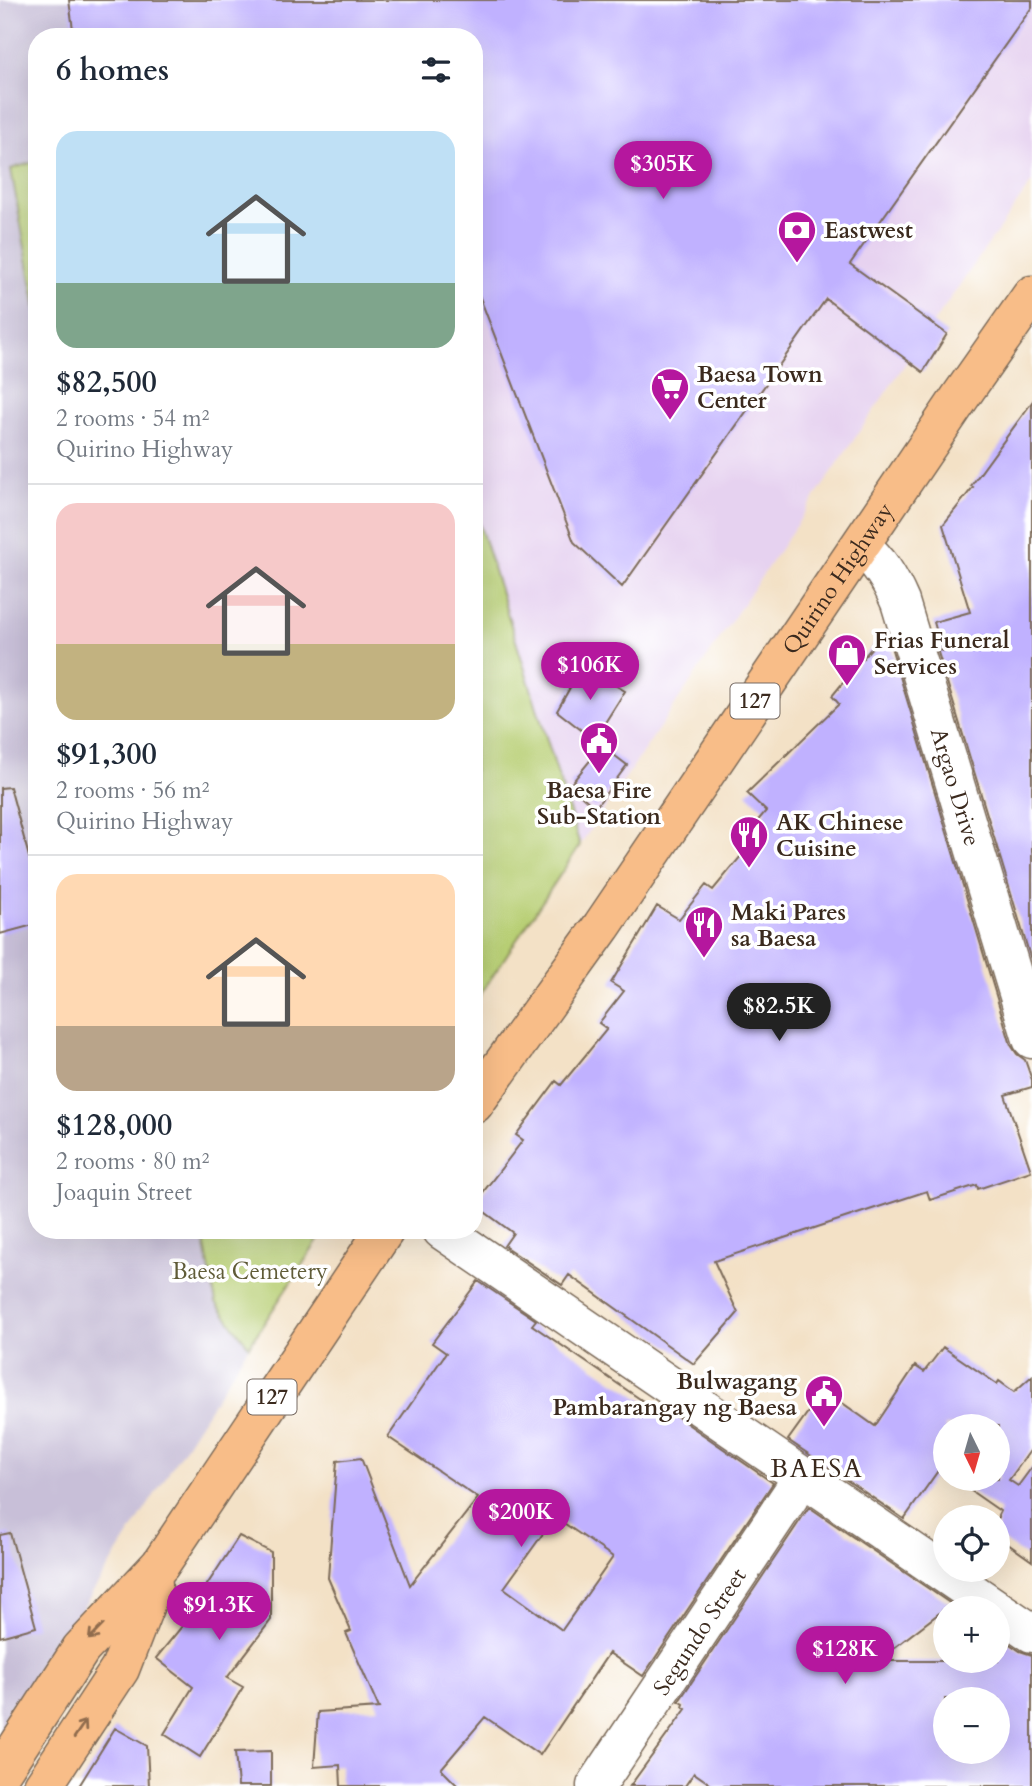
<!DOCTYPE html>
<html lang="en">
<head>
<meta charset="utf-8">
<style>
	body { margin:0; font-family:Cardo,serif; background:#f6f6f7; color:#1f2937; height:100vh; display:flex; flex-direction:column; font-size:26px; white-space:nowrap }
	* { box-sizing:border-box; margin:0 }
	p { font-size:23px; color:#747a83 }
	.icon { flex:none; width:38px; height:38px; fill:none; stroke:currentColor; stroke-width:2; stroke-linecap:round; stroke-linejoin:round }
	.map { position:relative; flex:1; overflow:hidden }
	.panel { position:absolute; left:28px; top:28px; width:455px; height:1211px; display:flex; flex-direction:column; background:#fff; border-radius:28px; box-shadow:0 7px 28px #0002 }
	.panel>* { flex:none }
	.needle { width:46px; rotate:175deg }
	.tools { position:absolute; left:933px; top:1414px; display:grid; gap:14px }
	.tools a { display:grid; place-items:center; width:77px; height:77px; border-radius:50%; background:#fff; box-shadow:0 7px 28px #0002; font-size:35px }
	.price { position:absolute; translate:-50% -60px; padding:0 16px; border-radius:24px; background:#b5179e; color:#fff; font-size:23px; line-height:46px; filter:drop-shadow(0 2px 4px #0008) }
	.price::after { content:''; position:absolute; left:50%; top:42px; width:21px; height:16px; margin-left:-10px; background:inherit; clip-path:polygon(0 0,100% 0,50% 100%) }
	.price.active { background:#222; color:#fff }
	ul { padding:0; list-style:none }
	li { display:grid; align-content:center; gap:14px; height:371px; padding:0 28px }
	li+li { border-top:2px solid #e0e1e3 }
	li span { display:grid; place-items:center; height:217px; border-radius:21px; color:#555 }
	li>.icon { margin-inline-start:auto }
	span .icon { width:126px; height:126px; fill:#fffc; stroke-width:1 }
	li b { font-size:30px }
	h2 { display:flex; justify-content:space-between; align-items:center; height:84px; padding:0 28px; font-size:30px }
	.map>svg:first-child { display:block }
</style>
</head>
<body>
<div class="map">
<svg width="1032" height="1786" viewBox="0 0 1032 1786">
	<rect width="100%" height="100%" fill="#fff"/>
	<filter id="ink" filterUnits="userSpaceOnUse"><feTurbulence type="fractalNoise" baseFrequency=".0143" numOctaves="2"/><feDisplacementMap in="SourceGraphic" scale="14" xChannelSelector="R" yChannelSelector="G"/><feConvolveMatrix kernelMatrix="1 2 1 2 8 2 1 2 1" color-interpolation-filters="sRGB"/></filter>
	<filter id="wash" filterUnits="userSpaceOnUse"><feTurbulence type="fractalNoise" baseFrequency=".00686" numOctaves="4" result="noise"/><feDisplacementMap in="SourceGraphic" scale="28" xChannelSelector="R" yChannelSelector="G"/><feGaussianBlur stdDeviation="1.57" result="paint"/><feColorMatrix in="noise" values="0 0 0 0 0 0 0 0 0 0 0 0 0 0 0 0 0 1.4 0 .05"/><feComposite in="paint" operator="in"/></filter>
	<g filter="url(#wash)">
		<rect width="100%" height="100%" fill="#f3e1c6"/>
		<path fill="#e6d2f0" d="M1032,0v182l-108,154 -344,509 -106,-338v-470z"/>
		<path fill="#c8bfd8" d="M0,0h389l-27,37h-325v124l-26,9 26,144v916h165l14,73 33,43 -249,392z"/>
		<path fill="#b8cf74" stroke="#7a7c49" stroke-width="2" d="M37,161v153l-26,-145z
			M474,507l106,338 -106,159z
			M202,1230h123l-76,116 -33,-43z"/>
		<g id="blocks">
			<path fill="#c0b1ff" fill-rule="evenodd" d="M69,0h963v7l-182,257 97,70 -24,38 -97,-73 -204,288 -48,-45 -100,-260v-245h-400z
				M1032,402v561l-95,-314 5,2 -8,-29 36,-10 -27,-87 30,-38 -2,-1z
				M886,630l125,415 6,9 8,6 7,20v7l-27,8 26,76 -53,18 -1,-4 -47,15 -3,-9 -213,70 24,52 -44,51 -125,-89 -7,10 -58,-39 9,-13 -39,-29 49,-64 -7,-5 40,-54 5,4 46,-56 -8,-6 25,-32 -13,-8 46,-77 22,13 27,-34 7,5 43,-52 -8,-6 18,-21 -19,-18 92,-89 -7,-8z
				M582,666l43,25 -31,49 -37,-29z
				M602,746l25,19 -32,43 -25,-23z
				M10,787l27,99v38l-37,10v-146z
				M478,1281l58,39 -4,5 127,87 4,-5 110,76 -130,193 -34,-23 -69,102 -55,-38 -44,52 17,17h-117l-1,-21 -26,2 4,-55 61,-4 -33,-75 5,-2 -23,-53 9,-117 24,-3 49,127 68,-87 -90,-61 58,-84 -14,-10zM555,1517l58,40 -51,73 -58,-42z
				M943,1347l54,37 2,-3 15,11 18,-16v72l-23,32 9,6 14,-19v94l-34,-24v-22l2,-4 -46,-32h44v-53h-53v46l-5,-4 -36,51 -116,-79 36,-50 51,36 40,-60 9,6z
				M809,1507l142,97 -74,57h121v-25l22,15 12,4v131h-319l-19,-13 -9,13h-55l56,-77 -3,-2 1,-3 -5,-3zM945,1699h53v53h-53z
				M10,1533l26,94 -36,10v-102z
				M239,1536l32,16v68l-44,58 16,9 -43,70 -36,-23 29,-47 -37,-29 50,-61 -5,-3z
				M115,1728l32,18 2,40h-70z
				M271,1751v35h-33l-3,-34z"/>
		</g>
	</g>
	<g filter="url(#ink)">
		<use href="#blocks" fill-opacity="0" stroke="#7b6a59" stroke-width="2"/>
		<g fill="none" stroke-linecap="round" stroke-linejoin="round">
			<g stroke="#7b6a59" stroke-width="41">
				<g id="minor">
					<path id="s1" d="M861,546c19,16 29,33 39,56l132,437"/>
					<path d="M442,1230l553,378"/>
					<path d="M998,1610l34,23"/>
					<path id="s2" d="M596,1786l206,-308"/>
				</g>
			</g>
			<g stroke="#7b6a59" stroke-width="41">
				<g id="major">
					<path id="s3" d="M474,1104l128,-178 359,-530 71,-101"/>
					<path d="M0,1774l81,-125 79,-84 225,-335"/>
					<path d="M43,1786l77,-117 33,-85"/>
				</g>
			</g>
			<use href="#minor" stroke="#fff" stroke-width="38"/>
			<use href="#major" stroke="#f8bd88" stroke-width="38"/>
		</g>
		<defs><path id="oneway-shaft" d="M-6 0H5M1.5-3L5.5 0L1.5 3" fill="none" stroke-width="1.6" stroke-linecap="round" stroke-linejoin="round" transform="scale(1.75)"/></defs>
		<g stroke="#906c4e">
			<use href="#oneway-shaft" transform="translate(96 1632) rotate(134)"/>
			<use href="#oneway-shaft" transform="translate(80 1729) rotate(-56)"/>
		</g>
	</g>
	<defs>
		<g id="bank-pin" transform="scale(2.0125)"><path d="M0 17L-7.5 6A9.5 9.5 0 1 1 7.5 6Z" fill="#b5179e" stroke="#fff"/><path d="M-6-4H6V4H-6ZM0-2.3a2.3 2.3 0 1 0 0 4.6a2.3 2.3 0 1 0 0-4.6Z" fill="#fff"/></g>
		<g id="supermarket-pin" transform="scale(2.0125)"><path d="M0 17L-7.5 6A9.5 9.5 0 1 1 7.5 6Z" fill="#b5179e" stroke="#fff"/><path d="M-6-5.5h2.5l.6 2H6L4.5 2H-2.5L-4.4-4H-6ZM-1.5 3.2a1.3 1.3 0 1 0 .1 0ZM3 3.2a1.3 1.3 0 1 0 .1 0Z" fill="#fff"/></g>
		<g id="shop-pin" transform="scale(2.0125)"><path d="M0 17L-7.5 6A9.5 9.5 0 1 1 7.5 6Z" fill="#b5179e" stroke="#fff"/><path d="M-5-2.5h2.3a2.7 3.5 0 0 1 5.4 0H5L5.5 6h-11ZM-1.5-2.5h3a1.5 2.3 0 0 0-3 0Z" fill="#fff"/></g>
		<g id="civic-pin" transform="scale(2.0125)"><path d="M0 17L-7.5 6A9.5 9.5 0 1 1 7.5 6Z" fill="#b5179e" stroke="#fff"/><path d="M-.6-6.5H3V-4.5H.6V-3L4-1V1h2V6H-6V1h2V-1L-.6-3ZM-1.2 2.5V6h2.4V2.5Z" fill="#fff"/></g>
		<g id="restaurant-pin" transform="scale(2.0125)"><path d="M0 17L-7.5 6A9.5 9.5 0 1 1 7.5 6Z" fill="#b5179e" stroke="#fff"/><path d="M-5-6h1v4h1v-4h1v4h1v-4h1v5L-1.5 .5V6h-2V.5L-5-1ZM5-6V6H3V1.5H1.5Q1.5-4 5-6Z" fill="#fff"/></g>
	</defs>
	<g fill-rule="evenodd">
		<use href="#bank-pin" x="797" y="230"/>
		<use href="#supermarket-pin" x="670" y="387"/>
		<use href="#shop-pin" x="847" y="653"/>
		<use href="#civic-pin" x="599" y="741"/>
		<use href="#restaurant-pin" x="749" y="835"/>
		<use href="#restaurant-pin" x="704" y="925"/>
		<use href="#civic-pin" x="824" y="1394"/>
	</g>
	<g text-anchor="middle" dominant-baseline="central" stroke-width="7" stroke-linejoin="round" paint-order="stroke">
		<g fill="#fff" stroke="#766a62" stroke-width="2">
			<rect x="730.5" y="683.5" width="49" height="35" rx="5"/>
			<rect x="247.5" y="1379.5" width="49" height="35" rx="5"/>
		</g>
		<g font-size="21" font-weight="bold" fill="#3b2a1e">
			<text x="755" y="701">127</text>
			<text x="272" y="1397">127</text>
		</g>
		<g font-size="23" font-weight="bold" fill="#3b2a1e" stroke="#fff" text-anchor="start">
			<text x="824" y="230">Eastwest</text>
			<text x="697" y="374">Baesa Town<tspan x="697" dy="26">Center</tspan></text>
			<text x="874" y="640">Frias Funeral<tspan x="874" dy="26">Services</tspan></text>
			<text x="599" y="790" text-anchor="middle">Baesa Fire<tspan x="599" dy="26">Sub-Station</tspan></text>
			<text x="776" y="822">AK Chinese<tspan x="776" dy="26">Cuisine</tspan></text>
			<text x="731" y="912">Maki Pares<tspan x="731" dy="26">sa Baesa</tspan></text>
			<text x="797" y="1381" text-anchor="end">Bulwagang<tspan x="797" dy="26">Pambarangay ng Baesa</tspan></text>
		</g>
		<g font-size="23" fill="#3b2a1e" stroke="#fff">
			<text stroke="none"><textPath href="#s3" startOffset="639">Quirino Highway</textPath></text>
			<text stroke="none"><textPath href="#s1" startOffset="262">Argao Drive</textPath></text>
			<text stroke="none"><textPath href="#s2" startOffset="186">Segundo Street</textPath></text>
		</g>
		<g font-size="23" fill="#605c38" stroke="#fff">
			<text x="250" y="1271">Baesa Cemetery</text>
		</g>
		<g font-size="26" letter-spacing="2" fill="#3b2a1e" stroke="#fff">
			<text x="817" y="1468">BAESA</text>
		</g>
	</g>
</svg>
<div class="tools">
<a><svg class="needle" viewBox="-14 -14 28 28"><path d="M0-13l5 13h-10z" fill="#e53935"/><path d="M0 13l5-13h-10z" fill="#747a83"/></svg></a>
<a><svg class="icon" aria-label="locate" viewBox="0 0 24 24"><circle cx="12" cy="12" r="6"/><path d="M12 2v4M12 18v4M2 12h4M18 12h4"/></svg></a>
<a>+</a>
<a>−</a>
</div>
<b class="price" style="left:663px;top:201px">$305K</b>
<b class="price" style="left:590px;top:702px">$106K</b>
<b class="price active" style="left:779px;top:1043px">$82.5K</b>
<b class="price" style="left:521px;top:1549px">$200K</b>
<b class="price" style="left:219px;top:1642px">$91.3K</b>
<b class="price" style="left:845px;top:1686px">$128K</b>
<section class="panel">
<h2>6 homes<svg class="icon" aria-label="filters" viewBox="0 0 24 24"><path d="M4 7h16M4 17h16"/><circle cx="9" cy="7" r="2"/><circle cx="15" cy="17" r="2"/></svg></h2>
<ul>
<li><span style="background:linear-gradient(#bfe0f5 70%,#7fa58c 0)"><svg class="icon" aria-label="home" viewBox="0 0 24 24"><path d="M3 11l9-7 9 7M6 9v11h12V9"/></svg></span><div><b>$82,500</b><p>2 rooms · 54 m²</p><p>Quirino Highway</p></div></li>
<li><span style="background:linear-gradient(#f6c9c9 65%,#c2b280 0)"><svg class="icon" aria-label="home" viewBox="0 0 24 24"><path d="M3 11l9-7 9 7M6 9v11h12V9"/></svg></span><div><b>$91,300</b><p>2 rooms · 56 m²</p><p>Quirino Highway</p></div></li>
<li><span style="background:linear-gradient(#ffd9b3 70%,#b9a48a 0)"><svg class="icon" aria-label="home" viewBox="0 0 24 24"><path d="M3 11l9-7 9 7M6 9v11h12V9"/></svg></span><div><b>$128,000</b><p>2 rooms · 80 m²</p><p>Joaquin Street</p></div></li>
</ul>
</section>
</div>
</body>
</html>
